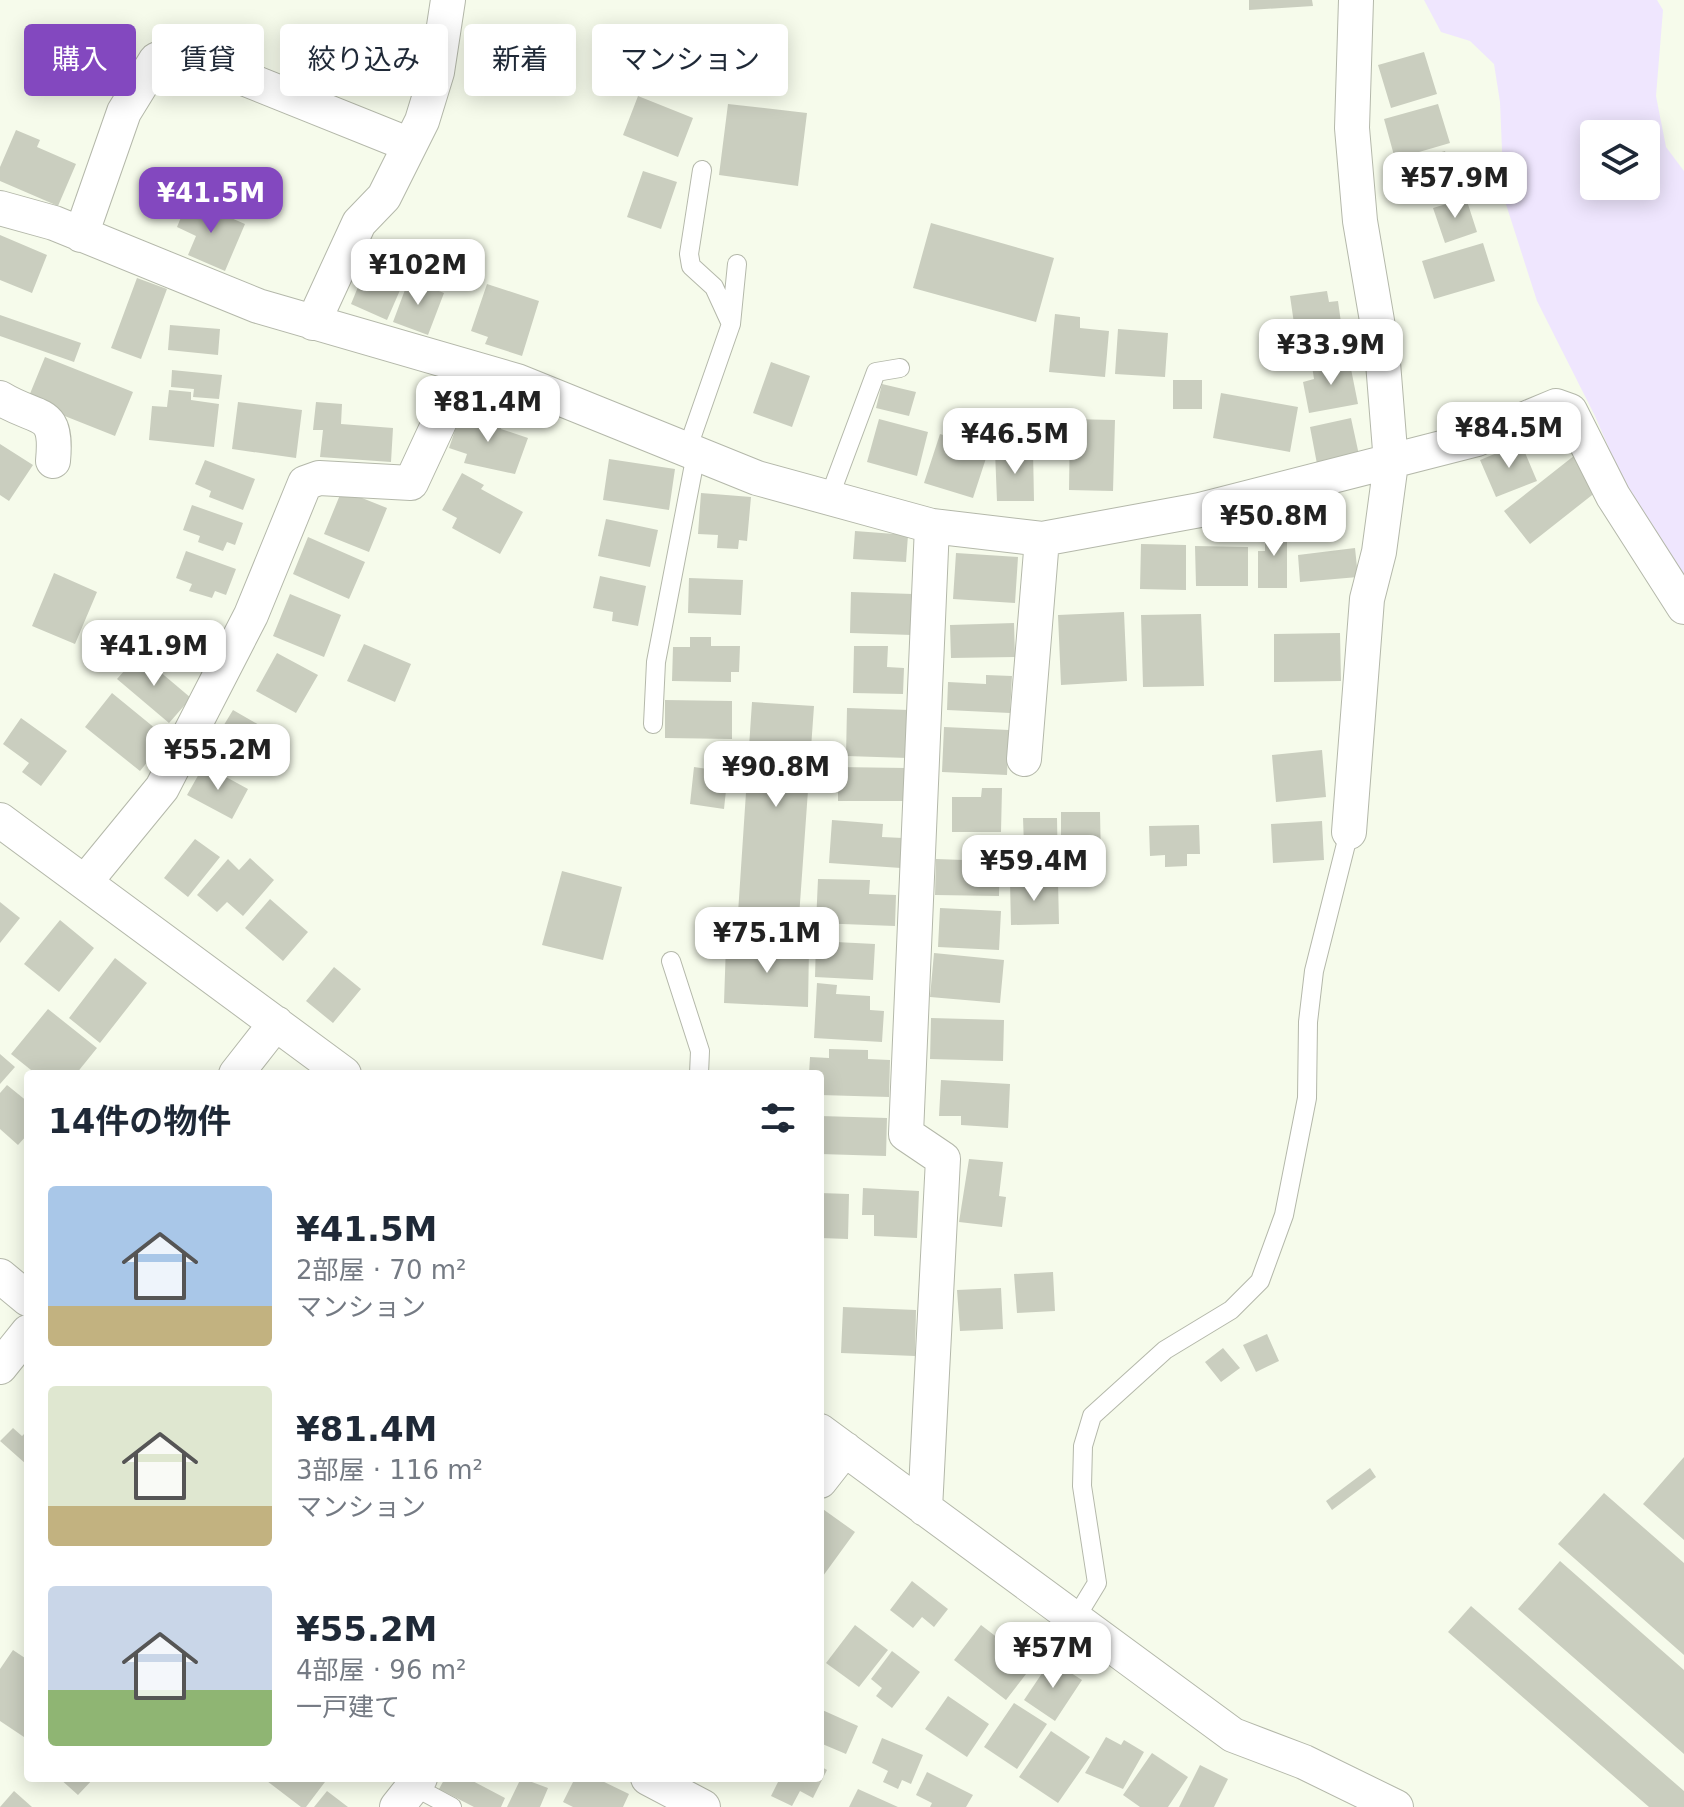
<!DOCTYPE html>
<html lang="ja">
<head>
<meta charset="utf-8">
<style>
	body { margin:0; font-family:"DejaVu Sans","Noto Sans JP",sans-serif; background:#f2f2f3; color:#1f2937; height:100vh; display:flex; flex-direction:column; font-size:30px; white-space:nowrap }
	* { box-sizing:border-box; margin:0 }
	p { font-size:26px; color:#747a83 }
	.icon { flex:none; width:44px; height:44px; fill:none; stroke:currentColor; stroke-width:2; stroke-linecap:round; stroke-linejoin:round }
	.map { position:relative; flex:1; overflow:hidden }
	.sheet { position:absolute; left:24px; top:1070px; width:800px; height:712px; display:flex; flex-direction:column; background:#fff; border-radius:8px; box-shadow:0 4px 20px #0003 }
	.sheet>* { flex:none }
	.guide { position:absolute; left:24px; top:24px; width:800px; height:72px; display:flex; gap:16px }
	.tools { position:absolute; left:1580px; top:120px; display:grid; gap:16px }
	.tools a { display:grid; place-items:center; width:80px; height:80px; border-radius:8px; background:#fff; box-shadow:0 4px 20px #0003; font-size:40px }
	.price { position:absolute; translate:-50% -68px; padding:0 18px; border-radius:16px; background:#fff; color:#222; font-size:26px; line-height:52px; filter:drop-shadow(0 2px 4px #0008) }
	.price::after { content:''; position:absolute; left:50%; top:48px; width:24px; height:18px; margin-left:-12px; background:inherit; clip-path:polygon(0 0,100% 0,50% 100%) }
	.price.selected { background:#8348bf; color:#fff }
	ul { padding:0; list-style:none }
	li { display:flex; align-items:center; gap:24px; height:200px; padding:0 24px }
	li span { display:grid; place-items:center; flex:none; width:224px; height:160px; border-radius:8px; color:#555 }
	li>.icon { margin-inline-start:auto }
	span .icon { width:96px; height:96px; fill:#fffc; stroke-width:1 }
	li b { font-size:34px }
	h2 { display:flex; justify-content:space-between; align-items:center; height:96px; padding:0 24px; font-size:34px }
	.tag { padding:0 28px; border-radius:8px; background:#fff; box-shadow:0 4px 20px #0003; font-size:28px; line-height:72px }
	.tag.selected { background:#8348bf; color:#fff }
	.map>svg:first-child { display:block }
</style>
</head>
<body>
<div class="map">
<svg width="1684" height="1807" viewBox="0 0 1684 1807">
	<rect width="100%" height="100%" fill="#f6fbeb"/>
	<path fill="#efe6fe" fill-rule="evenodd" d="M1424,0h233l6,10 -7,86 10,51 18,24v408l-55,-84 -34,-79 -58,-115 -33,-103 -4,-96 -6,-38 -24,-23 -29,-9zM1594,134h52v52h-52z"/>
	<path fill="#cacebf" d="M1249,0h63l1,6 -64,4z
		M1424,52l13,42 -46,14 -13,-43z
		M638,96l55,22 -15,39 -55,-22z
		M728,104l79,9 -9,73 -79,-11z
		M1438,104l12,39 -55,16 -11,-40z
		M16,130l24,10 -3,7 39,17 -18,42 -58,-25v-14z
		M1445,151l6,18 -45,14 -6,-19z
		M643,171l34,11 -16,47 -34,-12z
		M1466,198l11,34 -32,11 -12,-35z
		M187,203l20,9 1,-4 37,16 -20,47 -37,-16 8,-19 -19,-9z
		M931,223l123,35 -18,64 -123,-34z
		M0,235l47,20 -15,38 -32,-13z
		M1483,243l12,38 -61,18 -12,-38z
		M367,265l37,16 -17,39 -36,-16z
		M137,278l30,11 -26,70 -30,-11z
		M409,279l35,14 -16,42 -35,-13z
		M487,284l52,17 -17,55 -37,-12 3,-7 -17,-6z
		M1327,291l2,11 9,-1 6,43 -46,7 -8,-55z
		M1055,314l25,3v11l29,3 -4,46 -56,-5z
		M0,315l81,28 -7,19 -74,-26z
		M170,325l50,4 -2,26 -50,-5z
		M1118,329l50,4 -3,44 -50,-3z
		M45,357l88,35 -18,44 -88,-35z
		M1349,359l9,45 -49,9 -6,-31 11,-3 -2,-13z
		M771,362l39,14 -18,51 -39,-14z
		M172,370l50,5 -3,24 -26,-2 1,-8 -23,-2z
		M1173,380h29v29h-29z
		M882,384l34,8 -7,24 -33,-8z
		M169,390l22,2v8l28,4 -5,43 -65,-7 3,-34 15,1z
		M1221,393l77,14 -8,45 -77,-14z
		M238,402l64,8 -6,48 -64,-9z
		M316,402l26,2 -1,20 52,4 -2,34 -71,-5 3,-27h-10z
		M462,410l40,14 -1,5 27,9 -13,36 -51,-11 3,-9 -18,-6z
		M1351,418l8,37 -42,9 -7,-37z
		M879,419l49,13 -11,44 -50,-14z
		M1070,419l45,1 -2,71 -44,-1z
		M940,434l49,15 -16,49 -49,-15z
		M1521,443l16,38 -41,16 -16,-37z
		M0,444l33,21 -24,36 -9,-6z
		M1033,450l1,51h-37l-2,-50z
		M1575,455l26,33 -71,56 -26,-33z
		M609,459l66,10 -6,41 -66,-10z
		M205,460l50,19 -12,31 -34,-13 2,-6 -16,-7z
		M462,473l22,12 -3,4 42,23 -23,42 -48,-26 5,-10 -15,-8z
		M342,490l45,18 -18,44 -45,-18z
		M701,493l50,4 -4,44 -8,-1 -1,9 -21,-1 1,-13 -20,-1z
		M192,505l51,18 -8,22 -8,-3 -4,9 -25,-9 2,-6 -17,-6z
		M606,519l52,11 -8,37 -52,-11z
		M1265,523h22v65h-29v-37h7z
		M855,531l53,4 -2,27 -53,-3z
		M308,537l57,25 -16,37 -56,-25z
		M1141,544l45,1v45l-46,-1z
		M1195,546l53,1v39h-52z
		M1355,548l3,29 -58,5 -2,-27z
		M186,551l50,18 -10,26 -11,-4 -3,7 -23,-7 3,-7 -16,-6z
		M956,553l62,4 -3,46 -62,-4z
		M54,573l43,19 -22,52 -43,-18z
		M600,576l46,10 -8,40 -26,-5 1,-9 -20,-4z
		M689,578l54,2 -2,35 -53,-2z
		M851,592l62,2 -1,41 -62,-2z
		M290,594l51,21 -17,42 -51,-21z
		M1124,612l3,69 -66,4 -3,-70z
		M1201,614l3,72 -61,1 -2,-72z
		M1014,623l1,34 -64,1 -1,-33z
		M1340,633l1,48 -67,1v-48z
		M690,637h21v9h29l-1,26h-8v10l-59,-1 1,-34h17z
		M364,644l47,20 -16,38 -48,-21z
		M854,646h34l-1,21 17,1 -1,26 -50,-1z
		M277,653l41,22 -22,38 -40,-22z
		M139,654l52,44 -22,25 -52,-44z
		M986,675l26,1 -2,37 -63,-3 1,-28 38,2z
		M112,693l44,36 -9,11 11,9 -18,22 -55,-44z
		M665,700l67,1v38l-67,-1z
		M752,702l62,4 -15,211 -61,-4z
		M847,708l63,2 -2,48 -62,-2z
		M233,710l47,27 -17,29 -47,-28z
		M21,718l46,33 -26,35 -19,-14 7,-9 -26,-19z
		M944,727l65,3 -2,45 -65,-3z
		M1322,750l4,47 -50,5 -4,-47z
		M204,765l44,24 -16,30 -45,-24z
		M694,767l34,5 -4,37 -34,-5z
		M838,767l68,1 -1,33h-67z
		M982,788h20l-1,44h-49v-35h29z
		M1061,812h39l1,49 -40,1z
		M1023,818h34l1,55 -33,1z
		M832,820l51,4 -1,13 21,1 -2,30 -72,-5z
		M1322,821l2,39 -51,3 -2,-39z
		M1199,825l1,29h-13v12l-22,1v-12l-15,1 -1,-30z
		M195,839l25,18 -32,40 -24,-19z
		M964,845l36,1 -1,50 -64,-1 1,-36 28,1z
		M250,858l24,22 -31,36 -16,-14 -10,10 -20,-17 31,-36 11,11z
		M562,871l60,16 -19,73 -61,-15z
		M818,879l52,1 -1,14 27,1 -1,31 -79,-3z
		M1058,881l1,43 -48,1 -1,-43z
		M270,899l38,33 -25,29 -38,-33z
		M0,902l20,16 -20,25z
		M940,908l61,3 -2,39 -61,-3z
		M60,920l34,28 -35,44 -35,-28z
		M816,941l59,3 -2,36 -58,-3z
		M726,944l83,3 -1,60 -84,-4z
		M934,953l70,7 -4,43 -70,-6z
		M115,958l32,25 -47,60 -31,-25z
		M334,967l27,22 -28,34 -27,-22z
		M817,983l20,2 -1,9 34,2v14l14,1 -2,31 -68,-4z
		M48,1009l49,39 -21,26h-40l-25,-20z
		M931,1018l73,2 -1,41 -73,-2z
		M829,1049l39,1v9l22,1 -1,37 -69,-2v-21h-11l1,-17 19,1z
		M0,1054l15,13 -15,17z
		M941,1080l69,4 -2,44 -47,-3v-9h-22z
		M7,1085l21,17v32l-10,11 -18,-16v-36z
		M820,1116l67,2 -1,38 -66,-2z
		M969,1159l34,3 -4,34 7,1 -4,30 -43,-5z
		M863,1188l56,3 -2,47 -43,-2v-21h-12z
		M820,1193l29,1 -1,45 -28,-1z
		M1053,1272l2,39 -38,2 -3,-39z
		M1001,1288l2,41 -43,2 -3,-41z
		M843,1307l73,3 -1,46 -74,-3z
		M1267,1334l12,27 -23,11 -13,-27z
		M1223,1348l17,20 -19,14 -16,-20z
		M13,1428l9,8 6,-6 -2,34 -26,-23z
		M1684,1457v83l-41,-36z
		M1370,1468l6,9 -44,33 -6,-9z
		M1604,1493l80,70v92l-126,-111z
		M820,1507l35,25 -32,44 -3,-2z
		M1560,1561l124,109v84l-166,-145z
		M912,1581l36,28 -14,18 -12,-10 -9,11 -23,-18z
		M1471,1606l213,185v16h-35l-201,-175z
		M855,1625l33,25 -29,37 -33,-24z
		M981,1625l52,40 -27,35 -52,-40z
		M13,1650l15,10v72l-4,5 -24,-16v-52z
		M892,1651l28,21 -28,36 -16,-12 6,-8 -11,-9z
		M1051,1660l31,20 -27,41 -31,-21z
		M948,1696l41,28 -22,33 -42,-28z
		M1014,1703l33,21 -30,45 -33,-22z
		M820,1709l38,17 -12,28 -26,-11z
		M1051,1731l39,26 -32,46 -39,-26z
		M1106,1737l15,8 3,-5 20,12 -21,37 -38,-16z
		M882,1738l41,17 -12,29 -9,-4 -4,9 -15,-7 5,-11 -16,-8z
		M1152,1753l36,24 -20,30h-28l-17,-12z
		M1200,1765l28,14 -14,28h-35z
		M820,1766l7,4 -14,28 -13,-7 -8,15 -21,-10 9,-18h40z
		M927,1772l46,23 -7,12h-36l2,-4 -16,-8z
		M59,1778h35l-16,17z
		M263,1778h65l-22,29h-5z
		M445,1778h22l38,20 -4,9h-27l-35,-18z
		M521,1778l27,10 -8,19h-33z
		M575,1778h21l33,16 -6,13h-50l-10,-5z
		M858,1789l40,18h-49z
		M14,1791l18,16h-32z
		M327,1791l21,16h-34z"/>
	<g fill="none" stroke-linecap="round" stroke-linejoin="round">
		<g stroke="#b4b8aa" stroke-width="20">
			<path id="lane" d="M702,170l-13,84 2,12 23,21 17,37
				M687,450l44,-126 6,-60
				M829,498l47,-126 24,-4
				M653,724l3,-62 40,-208
				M671,961l29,90 -1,23
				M1075,1619l22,-36 -15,-97 1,-40 9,-30 73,-66 66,-40 29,-29 24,-66 23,-117 1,-76 6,-51 35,-139
				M413,1786l39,21"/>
		</g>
		<g stroke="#b4b8aa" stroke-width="36">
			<path id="street" d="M0,208l54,15 204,83 259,75 240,97 175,48 110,13 158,-29 277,-71 79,-33 14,5 43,85 71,111
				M81,235l43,-123 32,-52 20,-9 234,94
				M313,323l46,-100 25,-26 38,-76 15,-49 11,-72
				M0,398c39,24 58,9 53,63
				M1024,759l18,-220
				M0,820l344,254
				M1349,832l18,-233 12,-47 12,-89 -9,-113 -22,-129 -8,-93 4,-128
				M85,882l77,-94 89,-173 54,-132 14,-5 92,5 53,-114
				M236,1074l40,-51
				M0,1276l28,23
				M0,1367l28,-35
				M820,1431l413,304 71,27 92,45
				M820,1481l25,-32
				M925,1509l18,-350 -37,-25 26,-608
				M648,1778l55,29
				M397,1807l23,-29"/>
		</g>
		<use href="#lane" stroke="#fff" stroke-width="18"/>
		<use href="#street" stroke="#fff" stroke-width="34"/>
	</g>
</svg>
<div class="tools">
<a><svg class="icon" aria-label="layers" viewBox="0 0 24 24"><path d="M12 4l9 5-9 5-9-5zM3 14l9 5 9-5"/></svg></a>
</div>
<b class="price" style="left:1455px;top:220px">¥57.9M</b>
<b class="price selected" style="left:211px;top:235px">¥41.5M</b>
<b class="price" style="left:418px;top:307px">¥102M</b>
<b class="price" style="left:1331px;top:387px">¥33.9M</b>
<b class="price" style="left:488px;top:444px">¥81.4M</b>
<b class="price" style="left:1509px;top:470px">¥84.5M</b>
<b class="price" style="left:1015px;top:476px">¥46.5M</b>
<b class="price" style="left:1274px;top:558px">¥50.8M</b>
<b class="price" style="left:154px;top:688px">¥41.9M</b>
<b class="price" style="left:218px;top:792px">¥55.2M</b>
<b class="price" style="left:776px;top:809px">¥90.8M</b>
<b class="price" style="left:1034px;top:903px">¥59.4M</b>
<b class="price" style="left:767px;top:975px">¥75.1M</b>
<b class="price" style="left:1053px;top:1690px">¥57M</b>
<div class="guide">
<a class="tag selected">購入</a>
<a class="tag">賃貸</a>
<a class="tag">絞り込み</a>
<a class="tag">新着</a>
<a class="tag">マンション</a>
</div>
<section class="sheet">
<h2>14件の物件<svg class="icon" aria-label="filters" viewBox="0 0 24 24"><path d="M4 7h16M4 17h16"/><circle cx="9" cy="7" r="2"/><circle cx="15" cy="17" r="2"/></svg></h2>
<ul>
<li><span style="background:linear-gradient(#a9c7e8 75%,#c2b280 0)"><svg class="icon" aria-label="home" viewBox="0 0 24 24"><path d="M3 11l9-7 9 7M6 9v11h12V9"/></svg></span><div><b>¥41.5M</b><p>2部屋 · 70 m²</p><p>マンション</p></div></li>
<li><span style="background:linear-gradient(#dfe7d0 75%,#c2b280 0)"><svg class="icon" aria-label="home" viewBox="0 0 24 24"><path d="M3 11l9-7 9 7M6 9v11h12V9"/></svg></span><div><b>¥81.4M</b><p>3部屋 · 116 m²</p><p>マンション</p></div></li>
<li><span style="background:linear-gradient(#c9d6e8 65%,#8fb573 0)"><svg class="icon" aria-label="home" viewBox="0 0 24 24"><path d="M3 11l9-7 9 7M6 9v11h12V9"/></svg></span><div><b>¥55.2M</b><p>4部屋 · 96 m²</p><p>一戸建て</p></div></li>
</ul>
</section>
</div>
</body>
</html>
